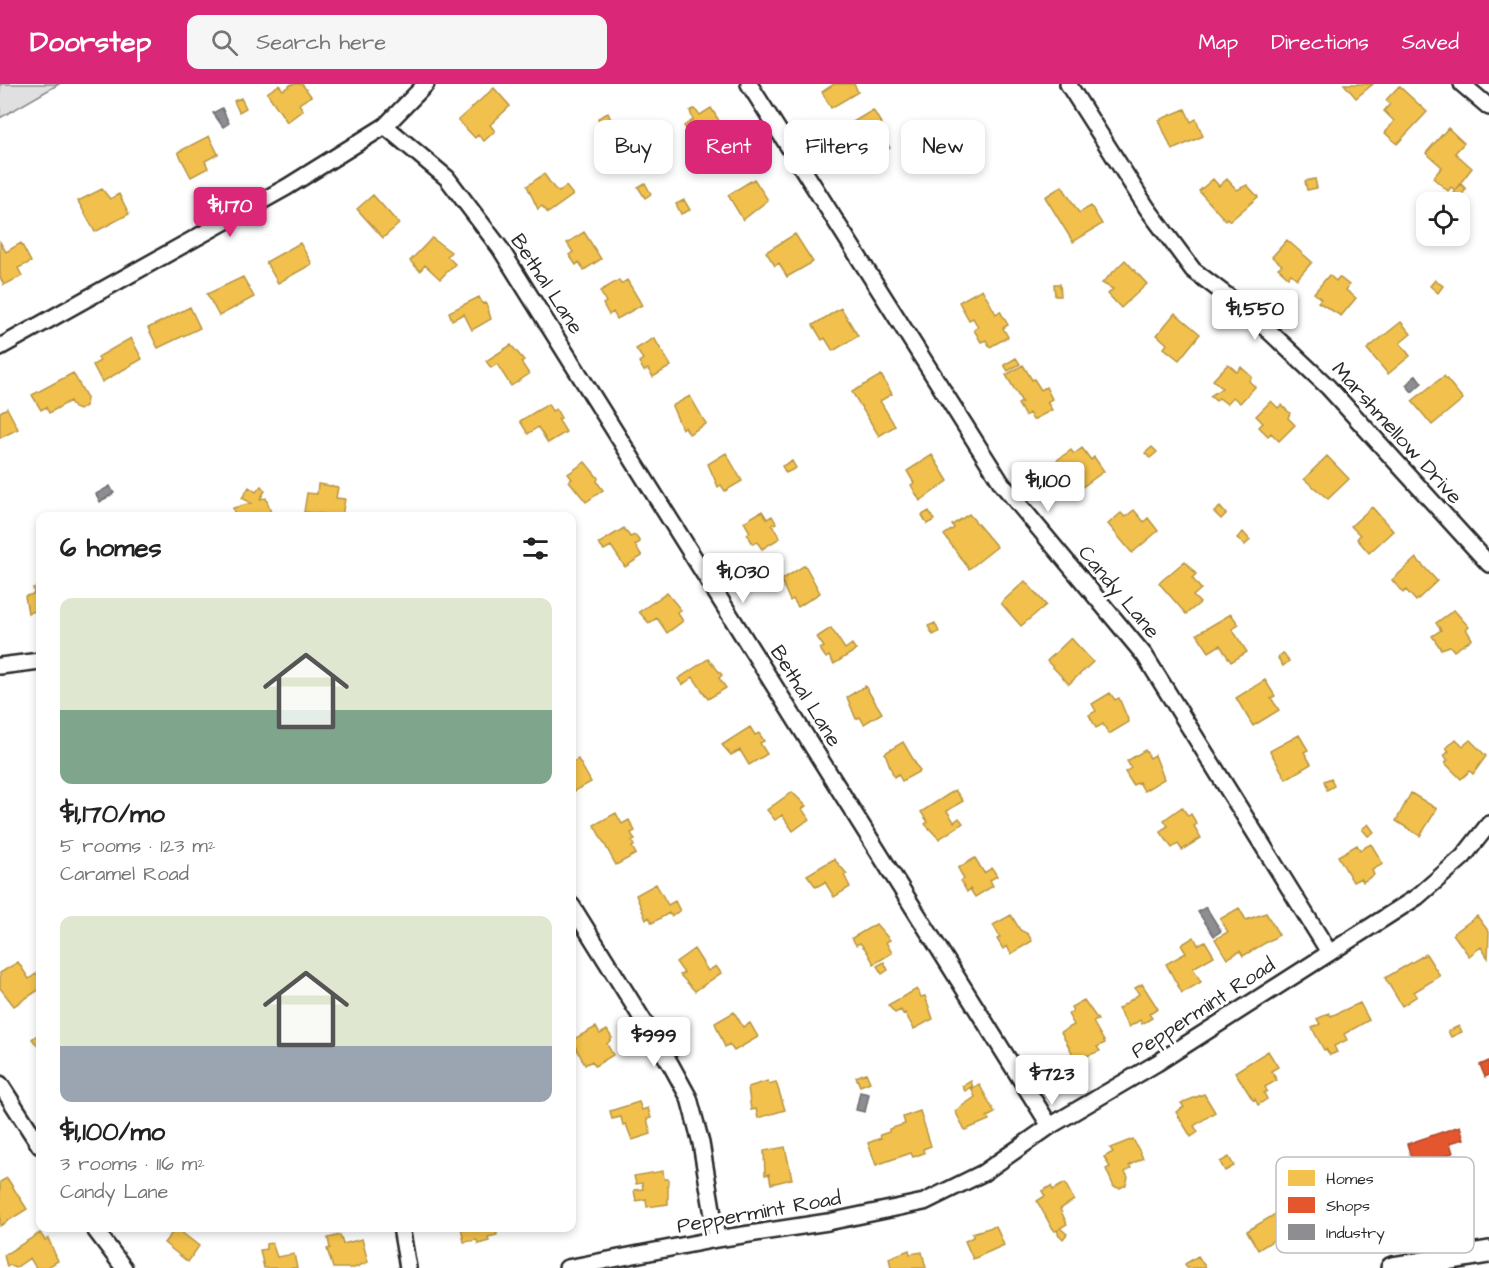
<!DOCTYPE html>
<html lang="en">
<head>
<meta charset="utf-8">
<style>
	body { margin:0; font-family:"Architects Daughter",sans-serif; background:#f6f6f6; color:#222; height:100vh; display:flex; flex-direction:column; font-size:22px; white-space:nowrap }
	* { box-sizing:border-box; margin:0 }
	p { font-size:20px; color:#767676 }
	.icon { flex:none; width:33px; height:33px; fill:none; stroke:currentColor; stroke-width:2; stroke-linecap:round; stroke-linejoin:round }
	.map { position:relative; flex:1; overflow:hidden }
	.details { position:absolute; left:36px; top:428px; width:540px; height:720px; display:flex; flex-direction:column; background:#fff; border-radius:12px; box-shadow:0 3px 9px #0003 }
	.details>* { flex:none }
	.guide { position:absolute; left:594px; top:36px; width:570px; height:54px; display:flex; gap:12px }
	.buttons { position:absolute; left:1416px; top:108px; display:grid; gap:12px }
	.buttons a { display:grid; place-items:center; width:54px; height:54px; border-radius:12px; background:#fff; box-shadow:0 3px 9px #0003; font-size:30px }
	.price { position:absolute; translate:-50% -51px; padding:0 14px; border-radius:6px; background:#fff; color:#222; font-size:20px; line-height:39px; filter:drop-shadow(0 2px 3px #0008) }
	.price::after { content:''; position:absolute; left:50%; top:36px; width:18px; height:14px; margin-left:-9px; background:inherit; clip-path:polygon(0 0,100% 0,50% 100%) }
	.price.on { background:#db2777; color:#fff }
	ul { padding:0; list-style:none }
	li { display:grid; align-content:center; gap:12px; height:318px; padding:0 24px }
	li span { display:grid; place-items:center; height:186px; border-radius:12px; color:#555 }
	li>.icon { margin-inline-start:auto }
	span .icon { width:108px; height:108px; fill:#fffc; stroke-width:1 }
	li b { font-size:26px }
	h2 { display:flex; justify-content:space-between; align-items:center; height:72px; padding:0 24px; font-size:26px }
	.pill { padding:0 21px; border-radius:12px; background:#fff; box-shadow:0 3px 9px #0003; font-size:21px; line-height:54px }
	.pill.on { background:#db2777; color:#fff }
	header { display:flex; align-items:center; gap:36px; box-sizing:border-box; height:84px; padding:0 30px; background:#db2777; color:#fff }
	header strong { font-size:28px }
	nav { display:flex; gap:33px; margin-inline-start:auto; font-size:21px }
	.search { width:420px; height:54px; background:#f6f6f6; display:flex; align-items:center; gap:15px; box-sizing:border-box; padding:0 21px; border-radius:12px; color:#767676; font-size:22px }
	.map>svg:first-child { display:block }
</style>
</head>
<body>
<header>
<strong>Doorstep</strong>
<div class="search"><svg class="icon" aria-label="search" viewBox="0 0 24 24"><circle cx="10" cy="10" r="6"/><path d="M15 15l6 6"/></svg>Search here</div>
<nav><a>Map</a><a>Directions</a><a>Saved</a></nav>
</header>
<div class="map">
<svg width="1489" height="1184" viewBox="0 0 1489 1184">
	<rect width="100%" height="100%" fill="#fff"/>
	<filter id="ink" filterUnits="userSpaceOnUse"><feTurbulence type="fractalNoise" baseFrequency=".0167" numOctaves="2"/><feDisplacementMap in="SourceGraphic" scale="12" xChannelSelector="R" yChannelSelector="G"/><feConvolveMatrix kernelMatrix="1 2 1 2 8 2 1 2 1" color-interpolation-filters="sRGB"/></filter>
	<g filter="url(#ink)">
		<path fill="#e0e0e0" stroke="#868686" stroke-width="1.5" d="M0,0h59l-59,34z"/>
		<path fill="#f2c14e" stroke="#b69444" stroke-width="1.5" d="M292,0h10l9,12 -12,8 4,6 -16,12 -20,-29 12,-8 4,5z
			M834,0h20l4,8 -27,16 -9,-16z
			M1344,0h29l-17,14z
			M1399,2l28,26 -30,32 -12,-11 9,-12 -10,-10 6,-7 -4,-4z
			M494,4l16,18 -20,19 5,6 -11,10 -6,-6 -3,3 -17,-18z
			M241,14l5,10 -7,4 -5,-11z
			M711,24l22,35 -16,10 -4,-6 -8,6 -21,-27 9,-6 -3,-9 4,-2 6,6z
			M1185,25l6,13 5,-3 7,17 -31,14 -13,-30z
			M873,26l14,23 -4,3 7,12 -20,13 -22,-36z
			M608,29l3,7 -10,5 -3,-7z
			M1448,44l16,15 -9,10 17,15 -17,22 -4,-3 -3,4 -15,-13 9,-11 -16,-14z
			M209,52l9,18 -13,7 3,7 -17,9 -13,-25z
			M544,90l10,14 5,4 7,-6 7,9 -25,18 -6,-7 -4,3 -11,-23z
			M754,95l14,21 -25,20 -15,-25z
			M1213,95l6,7 8,-7 10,11 10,-5 11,12 -28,24 -3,-3 -2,2 -26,-29z
			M1315,95l2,9 -10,2 -2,-9z
			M645,99l6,11 -6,4 -7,-11z
			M1461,100l5,5 -6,8 -6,-5z
			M1062,102l17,27 12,-7 11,18 -29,18 -28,-45z
			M102,105l8,10 9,-5 10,20 -34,18 -17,-31z
			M373,111l26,29 -16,14 -26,-29z
			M684,116l6,10 -9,4 -5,-10z
			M584,148l17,27 -17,11 -5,-8 -3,3 -7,-10 4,-3 -6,-9z
			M795,150l18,28 -26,15 -8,-14 -4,3 -9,-14z
			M432,154l19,14 -4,4 8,8 -15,15 -15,-14 -5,6 -10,-10z
			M1287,156l25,22 -15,17 -6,-5 -3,3 -10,-9 4,-3 -10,-8z
			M0,158l6,10 15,-9 10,19 -13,6 4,8 -18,9 -4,-8z
			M300,159l12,21 -34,19 -12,-21z
			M1125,176l22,24 -26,24 -13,-14 5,-5 -11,-6z
			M1329,191l7,6 3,-4 10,8 -3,5 10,8 -15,18 -23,-14 3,-3 -7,-6z
			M243,193l11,20 -35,19 -12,-22z
			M619,196l2,4 6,-4 15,25 -25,14 -4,-7 -4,3 -6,-11 3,-2 -6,-11z
			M1435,196l8,6 -5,7 -8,-7z
			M1054,200h6l1,12h-6z
			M982,205l14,25 4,-3 8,14 -5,3 5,9 -18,10 -4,-7 -5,2 -7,-12 4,-3 -5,-9 -4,2 -10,-18z
			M479,213l4,7 3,-1 5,16 -19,11 -8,-16 -12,6 -3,-8z
			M190,223l10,21 -42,20 -10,-20z
			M841,224l17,28 -25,15 -8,-13 -3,2 -9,-15z
			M1175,229l25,21 -21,26 -15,-12 3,-4 -10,-9z
			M1401,238l10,12 -11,9 10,13 -22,18 -21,-25z
			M131,254l11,21 -40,23 -9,-17 7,-4 -2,-4z
			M654,254l17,28 -18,11 -5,-8 -4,2 -5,-9 4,-3 -7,-10z
			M511,261l13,15 -3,2 8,12 -18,12 -14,-22 -6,4 -5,-7z
			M1016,274l4,6 -12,7 -4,-6z
			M1228,280l9,8 4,-5 11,10 -3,4 6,6 -15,16 -7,-6 -6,7 -8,-6 -3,3 -6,-5 12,-8 -9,-8z
			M1023,281l9,15 2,-1 7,11 5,-3 6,12 -5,3 5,8 -19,10 -4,-7 -4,3 -7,-12 4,-2 -16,-27z
			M73,289l14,25 -1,8 -7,4 -5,-2 -4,-7 -21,12 -3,-6 -5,3 -9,-15z
			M881,291l11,19 -12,7 15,25 -16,10 -27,-44z
			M1444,292l19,23 -31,26 -20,-24z
			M690,312l16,28 -17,10 -4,-7 -3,2 -10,-23z
			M1271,317l7,7 3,-3 9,8 -2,5 7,7 -16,16 -8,-8 -3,3 -9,-9 4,-4 -7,-7z
			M548,320l4,7 4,-2 5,9 -3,1 8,13 -18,11 -10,-16 -10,7 -8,-13z
			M7,324l11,21 -18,9v-26z
			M1152,363l5,5 -7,6 -5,-5z
			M1082,364l9,12 3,-3 10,14 -27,20 -21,-30 15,-11 3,4z
			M726,369l16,28 -17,10 -4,-6 -3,2 -10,-23z
			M932,371l16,26 -28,20 -9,-16 3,-2 -7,-12z
			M1327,372l22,23 -21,20 -24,-20z
			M792,377l4,7 -10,5 -4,-7z
			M585,378l13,16 -1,4 6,8 -17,12 -17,-21 3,-2 -4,-5z
			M318,400l20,3 -2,11 9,1 -3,17 -38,-4 3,-19 10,1z
			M261,402l4,5 -5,8 6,-1 6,18h-37l-2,-8 18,-5 -9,-5 7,-11 7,5z
			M1220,423l6,7 -5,5 -7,-7z
			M1372,423l21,24 -24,22 -12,-14 3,-4 -9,-9z
			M1134,426l10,12 4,-4 10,13 -26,22 -24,-29 13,-11 4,4z
			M762,427l5,8 5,-3 4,7 -4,2 8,13 -18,11 -5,-7 -4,2 -6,-10 3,-2 -6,-10z
			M929,427l5,9 -7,4 -5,-9z
			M969,430l28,33 -28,22 -25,-34 10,-7 -2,-3z
			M624,444l6,9 5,-2 5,7 -5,3 7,11 -17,11 -14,-21 -7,4 -6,-6z
			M1243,448l7,8 -5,5 -8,-7z
			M1416,474l21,23 -21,20 -10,-11 -3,3 -11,-13z
			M1185,477l11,13 -4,4 9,11 -8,7 7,7 -14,11 -27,-31z
			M805,481l15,28 -22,14 -5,-8 -3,2 -9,-21z
			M1025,497l21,24 -25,21 -20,-23z
			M40,502v24l-12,3 -3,-17 9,-2 -1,-6z
			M667,509l14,17 -4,2 6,9 -16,12 -10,-15 -8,5 -10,-11z
			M1454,526l15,17 -3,2 6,10 -18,12 -4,-5 -9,3 -9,-13 9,-6 -5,-7z
			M1231,530l8,11 -7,4 15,23 -16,10 -11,-17 -11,7 -12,-18z
			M935,539l4,9 -6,3 -5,-9z
			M831,544l14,21 7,-5 4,6 -22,14 -5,-8 -3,2 -6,-9 4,-2 -7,-10z
			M1071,554l22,24 -24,22 -22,-23z
			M1283,569l6,8 -6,5 -5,-8z
			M708,575l14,16 -3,3 7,10 -18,11 -15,-22 -11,8 -4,-6z
			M1265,596l10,16 -4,2 8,12 -26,16 -17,-28z
			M865,602l17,27 -18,11 -4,-7 -4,2 -9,-22z
			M1110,609l5,7 4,-2 10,24 -20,12 -6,-10 -7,4 -7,-13 7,-4 -4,-7z
			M750,643l5,8 4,-2 5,8 -4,2 7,11 -18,11 -9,-15 -9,5 -9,-10z
			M1299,651l9,15 -4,2 7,12 -25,15 -16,-28z
			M1456,655l7,7 7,-6 16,16 -13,18 -3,-3 -9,8 -16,-16 3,-3 -4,-4 5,-5 -3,-3z
			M903,658l17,29 -18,10 -4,-7 -4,3 -9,-24z
			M1145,666l5,8 5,-3 9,24 -20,12 -5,-9 -6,3 -8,-13 6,-4 -4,-7z
			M578,675l13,23 -18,10 -1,-29z
			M1331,694l3,8 -7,4 -3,-9z
			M955,706l8,11 -16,10 7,11 5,-4 4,5 -24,16 -14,-15 3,-2 -7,-10z
			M792,708l14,14 -4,3 7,10 -16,12 -11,-16 -7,5 -8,-10z
			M1411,709l26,16 -17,27 -24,-15z
			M1182,723l6,9 3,-2 6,10 -3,2 7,12 -19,12 -4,-6 -6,4 -12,-17 8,-5 -4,-6z
			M616,729l6,11 7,-4 6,11 -4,2 4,7 -3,1 2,5 -2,1 4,7 -20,11 -22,-40z
			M1368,740l6,8 -6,4 -6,-7z
			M1371,760l12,20 -11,6 2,5 -11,7 -2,-4 -8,4 -15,-26 19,-11 3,5z
			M975,774l9,15 8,-5 5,8 -7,4 3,6 -18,11 -5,-8 -3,3 -6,-11 3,-2 -6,-11z
			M834,775l13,15 -3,1 6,12 -16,10 -9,-15 -9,5 -9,-12z
			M656,800l12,21 7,-4 5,10 -9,5 -2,-3 -17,10 -3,-6 -3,3 -10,-25z
			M1239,824l7,12 20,-7 13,22 -36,21 -3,-5 -13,8 -12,-20 13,-7 -8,-13z
			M1011,831l9,15 8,4 4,7 -21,13 -4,-8 -4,3 -6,-10 3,-2 -7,-12z
			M1477,832l12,16 -1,26 -7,-11 -12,9 -16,-22z
			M876,840l14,16 -4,2 6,11 -18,11 -8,-14 -6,-7 -4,2 -4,-7z
			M1194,853l4,8 7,-4 9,15 -21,12 8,14 -19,11 -16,-29 20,-11 -5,-8z
			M694,865l14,22 8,-5 5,7 -26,18 -15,-16 4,-2 -8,-11z
			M1426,870l14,22 -26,16 3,4 -15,10 -17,-28z
			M18,878l11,17 11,-8v18l-26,17 -14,-18v-15z
			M884,878l4,8 -6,4 -5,-8z
			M1142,900l16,25 -9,5 3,4 -10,6 -2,-4 -11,7 -11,-18 21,-15 -4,-6z
			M917,905l4,8 4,-1 8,23 -19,10 -9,-16 -2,1 -2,-4 -6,3 -7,-8z
			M1084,916l14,20 -5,2 12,21 -8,4 3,4 -24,9 -15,-28 13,-7 -6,-11 5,-3 -2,-4z
			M1360,919l9,17 -25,14 3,6 -13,6 3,6 -7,3 -4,-6 -2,1 -12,-22 8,-4 -3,-5 12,-6 2,3z
			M734,928l9,15 7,-4 8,14 -24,14 -5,-7 -4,3 -10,-24z
			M1459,942l3,6 -11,5 -3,-6z
			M596,943l4,7 7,-4 5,8 -5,6 6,11 -18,11 -3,-5 -7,4 -13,-25z
			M40,949v16l-8,-10z
			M1268,967l10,16 -7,4 6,9 -12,7 2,4 -3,2 3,6 -9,6 -3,-6 -2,1 -18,-28z
			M866,989l4,9 -10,4 -4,-9z
			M768,997l1,3 7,-2 9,28 -27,8 -2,-9 -5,1 -3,-23z
			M971,997l2,7 6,-4 16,29 -8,4 2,3 -24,10 -10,-19 20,-14 -4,-10 -6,4 -3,-5z
			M1204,1010l11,18 -21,14 4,6 -7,5 -15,-25 8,-5 -3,-4z
			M639,1018l3,8 6,-2 3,10 -4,1 4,15 -19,6 -6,-16 -3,1 -2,-8 -9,2 -2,-8z
			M920,1027l11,35 -8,3 1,4 -11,4 -2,-4 -35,12 -8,-22 13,-5 -1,-3 9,-3v-3l16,-5 -2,-7z
			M1133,1055l10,19 -14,8 2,2 -6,4 3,5 -2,8 -6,3 -6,-1 -8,-18 4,-2 -6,-10 9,-5 -3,-4z
			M785,1063l7,32 -21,5 -2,-10 -4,1 -1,-24z
			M1229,1073l5,9 -9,5 -5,-9z
			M663,1087l1,8h4v25l-21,3 -1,-8 -10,2 -2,-11 9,-1 -1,-6 -6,1 -2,-8z
			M7,1094l20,31 -27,17v-44z
			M1065,1099l9,17 -14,9 7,15 -7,4 7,6 -4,5 -5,-5v-4l-3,1 -4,-5 -14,-25 8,-5 -3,-5 9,-5 2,4z
			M1277,1129l11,18 -30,19 -11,-19z
			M996,1142l8,19 -31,14 -8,-18 8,-4 -1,-4z
			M461,1143h35l1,8 -9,2 1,4 -11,3 -1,-4 -13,2z
			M176,1144l23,18 -11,16 -24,-19z
			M40,1149l5,7 3,-2 10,23 -12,7h-10l-6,-10 -15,10 -5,-3 -3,2 -3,-12z
			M340,1151l3,9 19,-5 6,23 -14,6h-21l-6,-19 3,-1 -2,-10z
			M272,1159l5,14 17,-3 3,14h-33l-4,-18 6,-1v-5z
			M909,1166l1,4 12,-2 4,16h-35l-2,-10z
			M1198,1172l8,12h-19l-2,-4z"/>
		<path fill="#e4572e" stroke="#ac4a2d" stroke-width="1.5" d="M1489,977v14l-4,2 -5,-12z
			M1460,1042l4,13 -14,4 3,10 -39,13 -7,-22z"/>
		<path fill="#8d8d92" stroke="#707073" stroke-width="1.5" d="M222,24l7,15 -6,4 -10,-14z
			M631,71l6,12 -9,5 -6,-13z
			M1416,291l6,8 -10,9 -6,-7z
			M110,402l4,7 -14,9 -4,-8z
			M1206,823l15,24 -7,5 -16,-24z
			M860,1008l9,2 -4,18 -9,-2z"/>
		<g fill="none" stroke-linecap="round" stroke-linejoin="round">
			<g stroke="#2b2b2b" stroke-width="20">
				<path id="minor" d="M749,0l253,400 143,172 184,296
					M1068,0l79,124 46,62 58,44 77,73 161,177
					M1462,0l27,23
					M385,42l62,52 53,70 550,878
					M0,263l287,-160 98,-61 41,-42
					M0,582l40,-5
					M572,822l99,159 18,33 12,45 16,96
					M0,1000l40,62
					M93,1143l31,41
					M401,1143l7,41
					M567,1184l150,-29 111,-17 96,-20 59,-29 67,-47 107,-63 260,-166 46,-40 26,-33"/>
			</g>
			<g stroke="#2b2b2b" stroke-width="26">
				<path id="secondary" d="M1392,1184l97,-16"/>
			</g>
			<use href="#minor" stroke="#fff" stroke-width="15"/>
			<use href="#secondary" stroke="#fff" stroke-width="21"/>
		</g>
	</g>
	<g text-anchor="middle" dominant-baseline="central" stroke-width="6" stroke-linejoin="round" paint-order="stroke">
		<g font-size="21" fill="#2b2b2b" stroke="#fff">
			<text transform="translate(547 200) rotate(57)">Bethal Lane</text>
			<text transform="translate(1397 349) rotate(48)">Marshmellow Drive</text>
			<text transform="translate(1119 508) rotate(50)">Candy Lane</text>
			<text transform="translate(806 612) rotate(58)">Bethal Lane</text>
			<text transform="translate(1203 924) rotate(-33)">Peppermint Road</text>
			<text transform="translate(759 1128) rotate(-10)">Peppermint Road</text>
		</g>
	</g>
	<rect x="1276" y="1073" width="198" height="96" rx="9" fill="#fff" stroke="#bfbfbf" stroke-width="1.5"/>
	<rect x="1288" y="1086" width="27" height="16" fill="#f2c14e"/>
	<rect x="1288" y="1113" width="27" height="16" fill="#e4572e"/>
	<rect x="1288" y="1140" width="27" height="16" fill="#8d8d92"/>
	<g font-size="16" fill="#2b2b2b">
		<text x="1326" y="1100">Homes</text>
		<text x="1326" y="1127">Shops</text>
		<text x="1326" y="1154">Industry</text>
	</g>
</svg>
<div class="buttons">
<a><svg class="icon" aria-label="locate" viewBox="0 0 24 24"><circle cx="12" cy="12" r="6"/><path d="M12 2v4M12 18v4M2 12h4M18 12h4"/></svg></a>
</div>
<b class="price on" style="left:230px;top:154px">$1,170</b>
<b class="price" style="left:1255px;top:257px">$1,550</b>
<b class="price" style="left:1048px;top:429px">$1,100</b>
<b class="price" style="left:743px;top:520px">$1,030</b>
<b class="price" style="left:654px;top:984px">$999</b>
<b class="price" style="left:1052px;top:1022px">$723</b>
<div class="guide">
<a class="pill">Buy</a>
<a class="pill on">Rent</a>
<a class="pill">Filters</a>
<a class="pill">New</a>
</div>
<section class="details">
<h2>6 homes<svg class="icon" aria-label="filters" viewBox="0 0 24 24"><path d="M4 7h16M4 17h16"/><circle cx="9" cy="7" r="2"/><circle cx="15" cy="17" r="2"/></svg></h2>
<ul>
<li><span style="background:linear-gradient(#dfe7d0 60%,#7fa58c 0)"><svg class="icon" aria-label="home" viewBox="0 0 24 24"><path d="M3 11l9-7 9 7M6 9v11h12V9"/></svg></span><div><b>$1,170/mo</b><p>5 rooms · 123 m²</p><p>Caramel Road</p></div></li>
<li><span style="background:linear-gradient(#dfe7d0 70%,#9aa5b1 0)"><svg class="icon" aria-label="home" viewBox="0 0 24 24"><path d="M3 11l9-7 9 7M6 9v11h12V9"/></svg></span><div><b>$1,100/mo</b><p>3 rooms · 116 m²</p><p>Candy Lane</p></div></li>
</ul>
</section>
</div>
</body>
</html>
